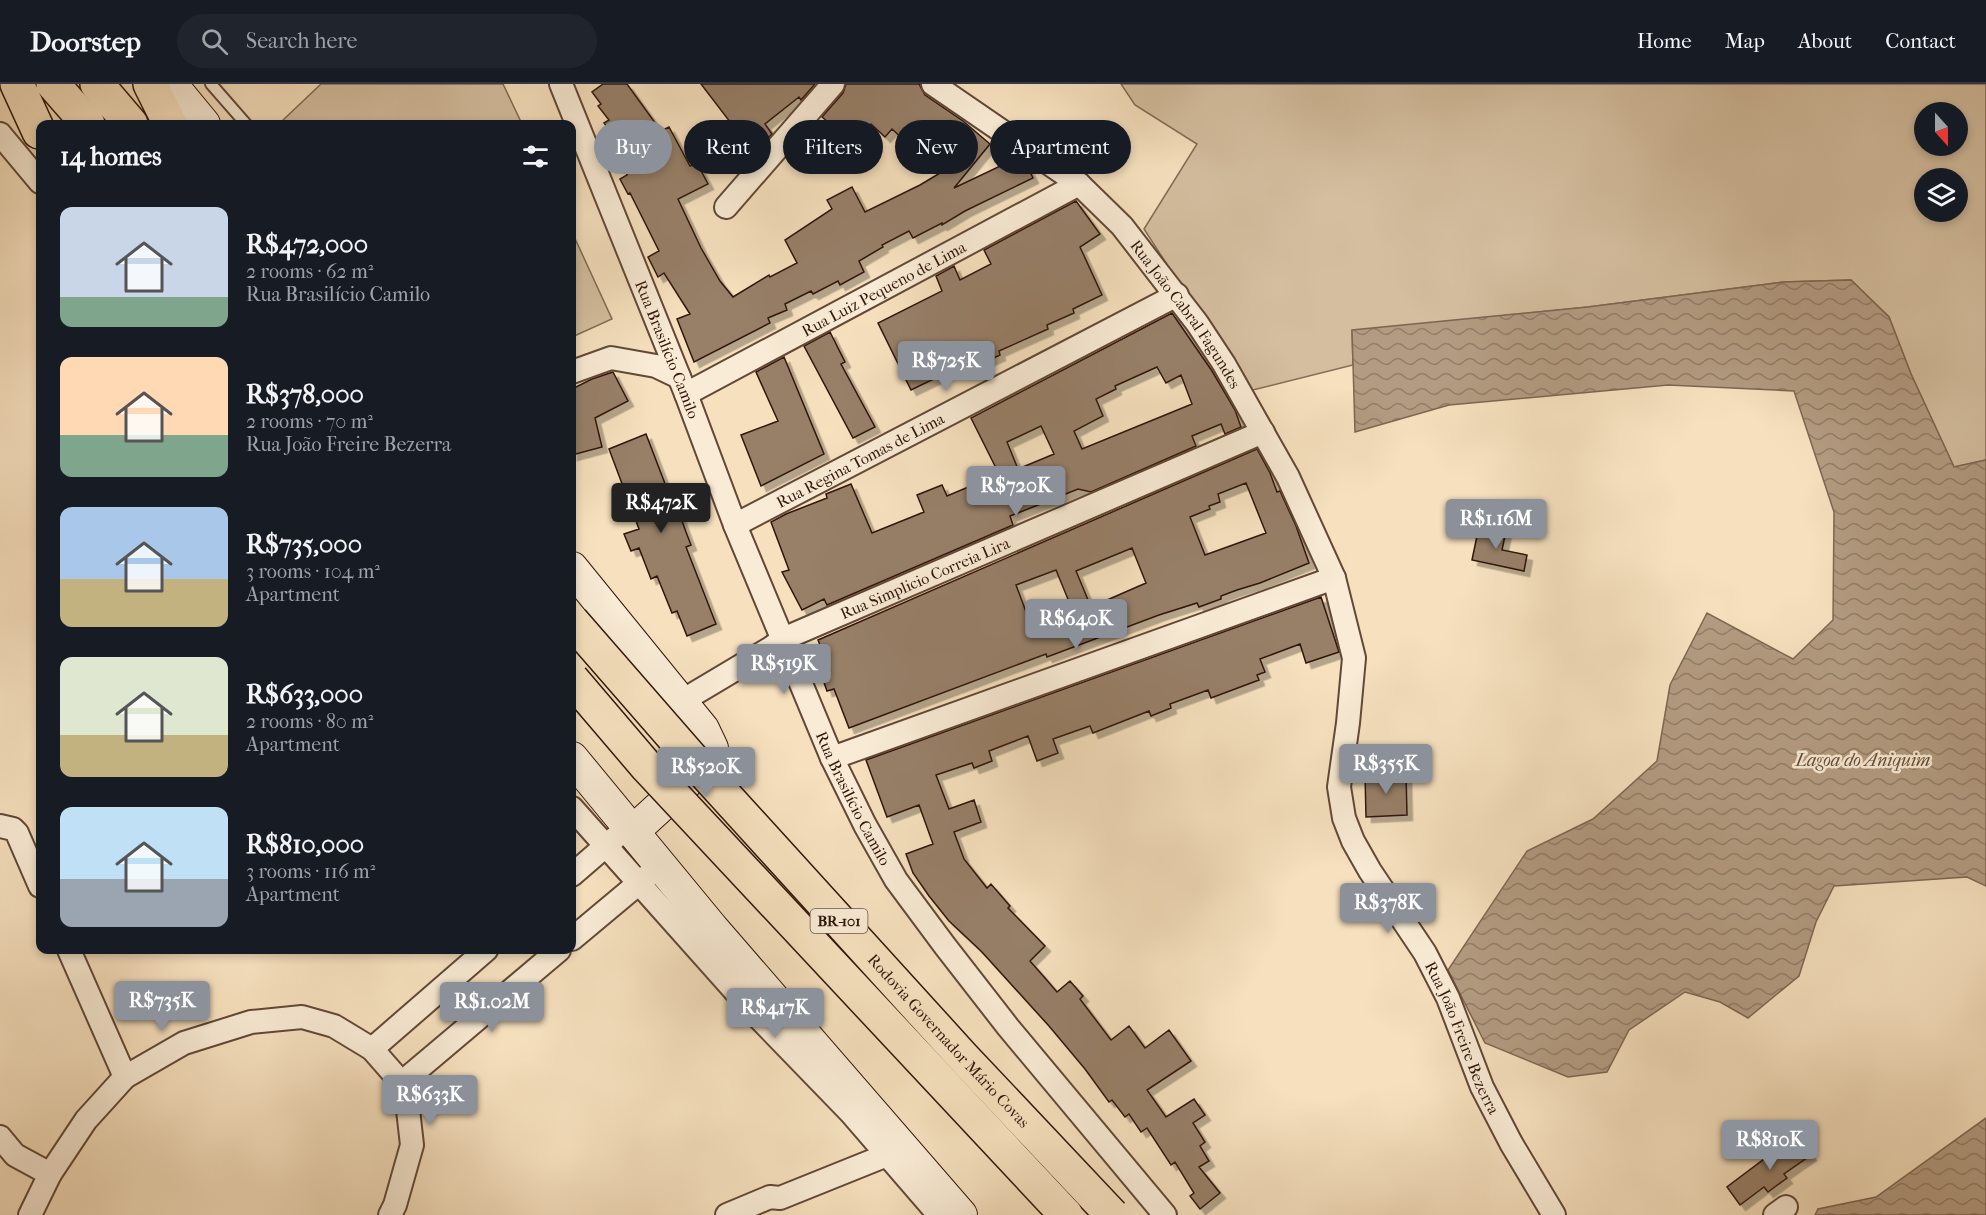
<!DOCTYPE html>
<html lang="en">
<head>
<meta charset="utf-8">
<style>
	body { margin:0; font-family:"IM FELL French Canon",serif; background:#20242c; color:#f1f3f6; height:100vh; display:flex; flex-direction:column; font-size:22px; white-space:nowrap }
	* { box-sizing:border-box; margin:0 }
	p { font-size:20px; color:#9ea1a6 }
	.icon { flex:none; width:33px; height:33px; fill:none; stroke:currentColor; stroke-width:2; stroke-linecap:round; stroke-linejoin:round }
	.map { position:relative; flex:1; overflow:hidden }
	.details { position:absolute; left:36px; top:36px; width:540px; height:834px; display:flex; flex-direction:column; background:#171b24; border-radius:12px; box-shadow:0 3px 9px #0003 }
	.details>* { flex:none }
	.top-card { position:absolute; left:594px; top:36px; width:570px; height:54px; display:flex; gap:12px }
	.needle { width:39px; rotate:159deg }
	.tools { position:absolute; left:1914px; top:18px; display:grid; gap:12px }
	.tools a { display:grid; place-items:center; width:54px; height:54px; border-radius:50%; background:#171b24; box-shadow:0 3px 9px #0003; font-size:30px }
	.price { position:absolute; translate:-50% -51px; padding:0 14px; border-radius:6px; background:#8c9099; color:#fff; font-size:20px; line-height:39px; filter:drop-shadow(0 2px 3px #0008) }
	.price::after { content:''; position:absolute; left:50%; top:36px; width:18px; height:14px; margin-left:-9px; background:inherit; clip-path:polygon(0 0,100% 0,50% 100%) }
	.price.active { background:#222; color:#fff }
	ul { padding:0; list-style:none }
	li { display:flex; align-items:center; gap:18px; height:150px; padding:0 24px }
	li span { display:grid; place-items:center; flex:none; width:168px; height:120px; border-radius:12px; color:#555 }
	li>.icon { margin-inline-start:auto }
	span .icon { width:72px; height:72px; fill:#fffc; stroke-width:1 }
	li b { font-size:26px }
	h2 { display:flex; justify-content:space-between; align-items:center; height:72px; padding:0 24px; font-size:26px }
	.tag { padding:0 21px; border-radius:27px; background:#171b24; box-shadow:0 3px 9px #0003; font-size:21px; line-height:54px }
	.tag.active { background:#8c9099; color:#fff }
	header { display:flex; align-items:center; gap:36px; box-sizing:border-box; height:84px; padding:0 30px; background:#171b24; border-bottom:2px solid #363941 }
	header strong { font-size:28px }
	nav { display:flex; gap:33px; margin-inline-start:auto; font-size:21px }
	.search { width:420px; height:54px; background:#20242c; display:flex; align-items:center; gap:15px; box-sizing:border-box; padding:0 21px; border-radius:33px; color:#9ea1a6; font-size:22px }
	.map>svg:first-child { display:block }
</style>
</head>
<body>
<header>
<strong>Doorstep</strong>
<div class="search"><svg class="icon" aria-label="search" viewBox="0 0 24 24"><circle cx="10" cy="10" r="6"/><path d="M15 15l6 6"/></svg>Search here</div>
<nav><a>Home</a><a>Map</a><a>About</a><a>Contact</a></nav>
</header>
<div class="map">
<svg width="1986" height="1131" viewBox="0 0 1986 1131">
	<defs>
		<pattern id="water-waves" width="16" height="10" patternUnits="userSpaceOnUse" patternTransform="scale(1.5)"><rect width="16" height="10" fill="#b39b81"/><path d="M0 5q4-4 8 0t8 0" fill="none" stroke="#927d68"/></pattern>
		<filter id="shadow"><feDropShadow dx="5.5" dy="5.5" stdDeviation="0" flood-color="#0004"/></filter>
	</defs>
	<rect width="100%" height="100%" fill="#f6e0be"/>
	<filter id="stains"><feTurbulence type="fractalNoise" baseFrequency=".00333" numOctaves="4"/><feColorMatrix values="0 0 0 0 .2 0 0 0 0 .09 0 0 0 0 .02 0 0 0 .5 -.17"/></filter>
	<radialGradient id="worn" r=".72"><stop offset=".6" stop-color="#630" stop-opacity="0"/><stop offset="1" stop-color="#630" stop-opacity=".3"/></radialGradient>
	<path fill="#d4be9f" stroke="#826a54" stroke-width="1.5" fill-rule="evenodd" d="M321,0h182l19,40h-239l-2,-2z
		M1121,0h865v376l-32,7 -43,-93 -22,-57 -38,-37 -68,2 -195,25 -236,24 1,34 -104,26 -105,-162 53,-85 -62,-39zM1924,28h34v34h-34zM1924,94h34v34h-34z
		M572,148l40,87 -40,18z"/>
	<path fill="url(#water-waves)" stroke="#7f6651" stroke-width="1.5" d="M1851,196l38,37 22,57 43,93 32,-7v426l-19,-9 -133,9 -18,36 -17,54 -51,42 -28,-16 -35,-10 -56,38 -22,42 -39,5 -83,-34 -37,-73 79,-119 66,-32 64,-58 13,-76 37,-72 86,46 40,-39 1,-108 -40,-121 -126,-6 -219,20 -94,27 -3,-102 236,-23 195,-25z
		M1986,1034v97h-171l3,-6 58,-12z"/>
	<path fill="#977f68" stroke="#30160a" stroke-width="1.5" fill-rule="evenodd" filter="url(#shadow)" d="M603,0h24l34,47 8,-4 21,39 7,-3 11,21 -30,15 23,49 19,33 13,16 36,-22 1,2 27,-14 -12,-23 47,-31 -5,-9 25,-13 13,25 55,-27 40,-24 -38,-36 -16,17 -14,-13 -7,8 -14,-13 -18,19 -31,-26 21,-24 3,-9h73l6,11 38,26 27,23 -36,44 63,-30 9,6 7,14 -68,33 -23,14v-2l-29,15 -4,-7 -27,14 1,2 -24,14 5,11 -24,13 -2,-4 -25,13 -2,-3 -26,13 2,6 -19,8 2,5 -76,39 -17,-43 13,-5 -26,-41 -6,4 -10,-20 11,-6 -29,-58 -2,1 -8,-15 7,-4 -10,-20 8,-4 -21,-28 5,-3 -11,-14 3,-2 -9,-12z
		M701,0h114l-14,16 -2,-3 -34,27 7,10 -19,18z
		M1076,117l24,33 -20,13 22,48 -29,14 1,4 -27,12 1,4 -49,22 1,4 -24,11 -3,-6 -62,30 -33,-67 64,-32 -6,-15 18,-10 6,14 31,-16 -7,-14z
		M1172,229l40,58 23,39 6,17 -16,7 -4,-10 -29,12 4,10 -105,46 -13,-3 -45,18 -23,9 3,9 -186,80 -3,-6 -22,11 -20,-38 7,-2 -18,-48 15,-8 41,-16 -1,-4 25,-10 21,49 52,-21 -7,-17 25,-10 5,11 52,-22 -28,-56zM1157,283l9,16 15,-8 11,29 -110,45 -8,-18 29,-15 -7,-17 20,-10 -1,-3zM1041,342l13,28 -36,15 -11,-27z
		M830,248l15,30 -4,2 34,63 -22,11 -49,-92z
		M784,273l40,97 -63,32 -20,-51 37,-14 -22,-49z
		M613,288l15,29 -33,17 7,29 -30,8v-66l20,-10z
		M646,350l23,60 3,-1 14,39 5,13 -5,2 30,77 -29,12 -10,-25 -5,2 -15,-37 -6,3 -12,-31 -8,3 -7,-17 15,-5 -30,-80z
		M1257,365l13,24 7,19 3,-1 16,35 13,37 -49,20 -23,7 -16,6v3l-22,8 -2,-4 -38,12 -112,42 -1,-3 -197,74 -15,-39 -7,2 -6,-17 9,-3 -12,-31zM1246,399l20,50 -61,22 -15,-38 20,-8 -1,-3 11,-4 -2,-8zM1132,464l14,35 -55,24 -15,-36zM1056,486l16,39 -41,16 -15,-40z
		M1479,442l27,5 -4,19 25,5 -3,16 -52,-11z
		M1321,513l18,55 -33,11 -6,-19 -40,15 5,13 -8,3 2,5 -48,18 -3,-8 -38,14 1,4 -20,8 -2,-5 -56,22 -3,-7 -37,13 5,14 -21,8 -9,-25 -39,15 3,10 -18,7 -2,-5 -36,12 13,34 25,-9 7,22 -27,10 10,27 23,29 4,-4 19,22 -2,2 37,38 -15,15 15,17 12,14 13,-11 13,15 -3,3 31,41 18,-14 16,22 24,-18 22,31 -44,29 19,27 28,-18 11,16 -12,8 12,19 -5,4 9,15 -10,6 21,26 -20,16 -10,-13 4,-3 -19,-31 -4,3 -24,-37 -6,4 -12,-18 -4,3 -13,-17 -3,2 -24,-33 -36,-43 -68,-75 -32,-30 -20,-25 -16,-23 -7,-19 27,-10 -14,-39 -32,12 -21,-57z
		M1406,689l1,42 -41,2 -1,-43z
		M1796,1051l15,20 -27,19 3,4 -19,14 -4,-5 -24,18 -13,-18z"/>
	<g fill="none" stroke-linecap="round" stroke-linejoin="round">
		<g stroke="#624837" stroke-width="14">
			<path id="lane" d="M211,0l35,40"/>
		</g>
		<g stroke="#624837" stroke-width="26">
			<g id="street">
				<path id="s1" d="M561,0l125,310 49,131 97,233 33,67 31,55 49,66 63,81 157,188"/>
				<path id="s2" d="M933,0l146,100 43,42 75,97 27,41 64,113 46,101 20,80 -6,65 -9,64 5,31 9,23 17,30 55,82 23,45 34,89 29,56 43,72"/>
				<path d="M0,50l40,48"/>
				<path d="M726,123l107,-123"/>
				<path d="M572,288l39,-14 45,8 23,11"/>
				<path id="s3" d="M686,310l393,-210"/>
				<path id="s4" d="M735,441l442,-230"/>
				<path id="s5" d="M682,617l89,-53 12,-9 480,-207"/>
				<path d="M832,674l502,-180"/>
				<path d="M572,724l188,211 91,94 88,102"/>
				<path d="M0,742l13,3 4,4 23,53"/>
				<path d="M572,791l44,-38"/>
				<path d="M572,855l79,-66"/>
				<path d="M69,866l56,127"/>
				<path d="M372,965l114,-99"/>
				<path d="M399,1001l160,-135"/>
				<path d="M0,1053l15,18 35,19"/>
				<path d="M30,1131l20,-41 36,-54 39,-43 59,-34 67,-21 51,-5 32,9 38,23 21,24 14,28 5,44 -17,60 -5,10"/>
				<path d="M727,1131l43,-18 10,1 107,-43"/>
				<path d="M1775,1131l11,-8"/>
			</g>
		</g>
		<g stroke="#30160a" stroke-width="34">
			<path id="secondary" d="M171,0l33,40
				M572,484l131,161 9,19 -1,12 -71,65 -10,2
				M572,674l141,171 248,286"/>
		</g>
		<g stroke="#30160a" stroke-width="36">
			<path id="highway" d="M17,0l22,48
				M53,0l35,40
				M97,0l34,40
				M150,0l20,40"/>
		</g>
		<use href="#lane" stroke="#f9ebd5" stroke-width="10"/>
		<use href="#street" stroke="#f9ebd5" stroke-width="22"/>
		<use href="#secondary" stroke="#f9ebd5" stroke-width="32"/>
		<use href="#highway" stroke="#f6e0be" stroke-width="33"/>
		<g stroke="#30160a" stroke-width="36" stroke-linecap="butt">
			<g id="highway-bridge">
				<path id="s6" d="M572,537l129,148 261,287 150,159"/>
				<path d="M572,595l75,88 419,448"/>
			</g>
		</g>
		<use href="#highway-bridge" stroke="#f6e0be" stroke-width="33"/>
	</g>
	<g text-anchor="middle" dominant-baseline="central" stroke-width="5" stroke-linejoin="round" paint-order="stroke">
		<rect fill="#f9ebd5" stroke="#6c5647" stroke-width="1.5" x="810.5" y="825" width="57" height="24" rx="4.5"/>
		<g font-size="15" font-weight="bold" fill="#30160a">
			<text x="839" y="837">BR-101</text>
		</g>
		<g font-size="16" fill="#30160a" stroke="#f9ebd5">
			<text stroke="none"><textPath href="#s3" startOffset="224">Rua Luiz Pequeno de Lima</textPath></text>
			<text stroke="none"><textPath href="#s2" startOffset="346">Rua João Cabral Fagundes</textPath></text>
			<text stroke="none"><textPath href="#s1" startOffset="286">Rua Brasilício Camilo</textPath></text>
			<text stroke="none"><textPath href="#s4" startOffset="141">Rua Regina Tomas de Lima</textPath></text>
			<text stroke="none"><textPath href="#s5" startOffset="273">Rua Simplicio Correia Lira</textPath></text>
			<text stroke="none"><textPath href="#s1" startOffset="772">Rua Brasilício Camilo</textPath></text>
			<text stroke="none"><textPath href="#s2" startOffset="1144">Rua João Freire Bezerra</textPath></text>
			<text stroke="none"><textPath href="#s6" startOffset="564">Rodovia Governador Mário Covas</textPath></text>
		</g>
		<g font-size="18" font-style="italic" fill="#644b3a" stroke="#f9ebd5">
			<text x="1863" y="676">Lagoa do Aniquim</text>
		</g>
	</g>
	<rect width="100%" height="100%" filter="url(#stains)"/>
	<rect width="100%" height="100%" fill="url(#worn)"/>
</svg>
<div class="tools">
<a><svg class="needle" viewBox="-14 -14 28 28"><path d="M0-13l5 13h-10z" fill="#e53935"/><path d="M0 13l5-13h-10z" fill="#9ea1a6"/></svg></a>
<a><svg class="icon" aria-label="layers" viewBox="0 0 24 24"><path d="M12 4l9 5-9 5-9-5zM3 14l9 5 9-5"/></svg></a>
</div>
<b class="price" style="left:946px;top:308px">R$725K</b>
<b class="price" style="left:1016px;top:433px">R$720K</b>
<b class="price active" style="left:661px;top:450px">R$472K</b>
<b class="price" style="left:1496px;top:466px">R$1.16M</b>
<b class="price" style="left:1076px;top:566px">R$640K</b>
<b class="price" style="left:784px;top:611px">R$519K</b>
<b class="price" style="left:1386px;top:711px">R$355K</b>
<b class="price" style="left:706px;top:714px">R$520K</b>
<b class="price" style="left:1388px;top:850px">R$378K</b>
<b class="price" style="left:162px;top:948px">R$735K</b>
<b class="price" style="left:492px;top:949px">R$1.02M</b>
<b class="price" style="left:775px;top:955px">R$417K</b>
<b class="price" style="left:430px;top:1042px">R$633K</b>
<b class="price" style="left:1770px;top:1087px">R$810K</b>
<div class="top-card">
<a class="tag active">Buy</a>
<a class="tag">Rent</a>
<a class="tag">Filters</a>
<a class="tag">New</a>
<a class="tag">Apartment</a>
</div>
<section class="details">
<h2>14 homes<svg class="icon" aria-label="filters" viewBox="0 0 24 24"><path d="M4 7h16M4 17h16"/><circle cx="9" cy="7" r="2"/><circle cx="15" cy="17" r="2"/></svg></h2>
<ul>
<li><span style="background:linear-gradient(#c9d6e8 75%,#7fa58c 0)"><svg class="icon" aria-label="home" viewBox="0 0 24 24"><path d="M3 11l9-7 9 7M6 9v11h12V9"/></svg></span><div><b>R$472,000</b><p>2 rooms · 62 m²</p><p>Rua Brasilício Camilo</p></div></li>
<li><span style="background:linear-gradient(#ffd9b3 65%,#7fa58c 0)"><svg class="icon" aria-label="home" viewBox="0 0 24 24"><path d="M3 11l9-7 9 7M6 9v11h12V9"/></svg></span><div><b>R$378,000</b><p>2 rooms · 70 m²</p><p>Rua João Freire Bezerra</p></div></li>
<li><span style="background:linear-gradient(#a9c7e8 60%,#c2b280 0)"><svg class="icon" aria-label="home" viewBox="0 0 24 24"><path d="M3 11l9-7 9 7M6 9v11h12V9"/></svg></span><div><b>R$735,000</b><p>3 rooms · 104 m²</p><p>Apartment</p></div></li>
<li><span style="background:linear-gradient(#dfe7d0 65%,#c2b280 0)"><svg class="icon" aria-label="home" viewBox="0 0 24 24"><path d="M3 11l9-7 9 7M6 9v11h12V9"/></svg></span><div><b>R$633,000</b><p>2 rooms · 80 m²</p><p>Apartment</p></div></li>
<li><span style="background:linear-gradient(#bfe0f5 60%,#9aa5b1 0)"><svg class="icon" aria-label="home" viewBox="0 0 24 24"><path d="M3 11l9-7 9 7M6 9v11h12V9"/></svg></span><div><b>R$810,000</b><p>3 rooms · 116 m²</p><p>Apartment</p></div></li>
</ul>
</section>
</div>
</body>
</html>
